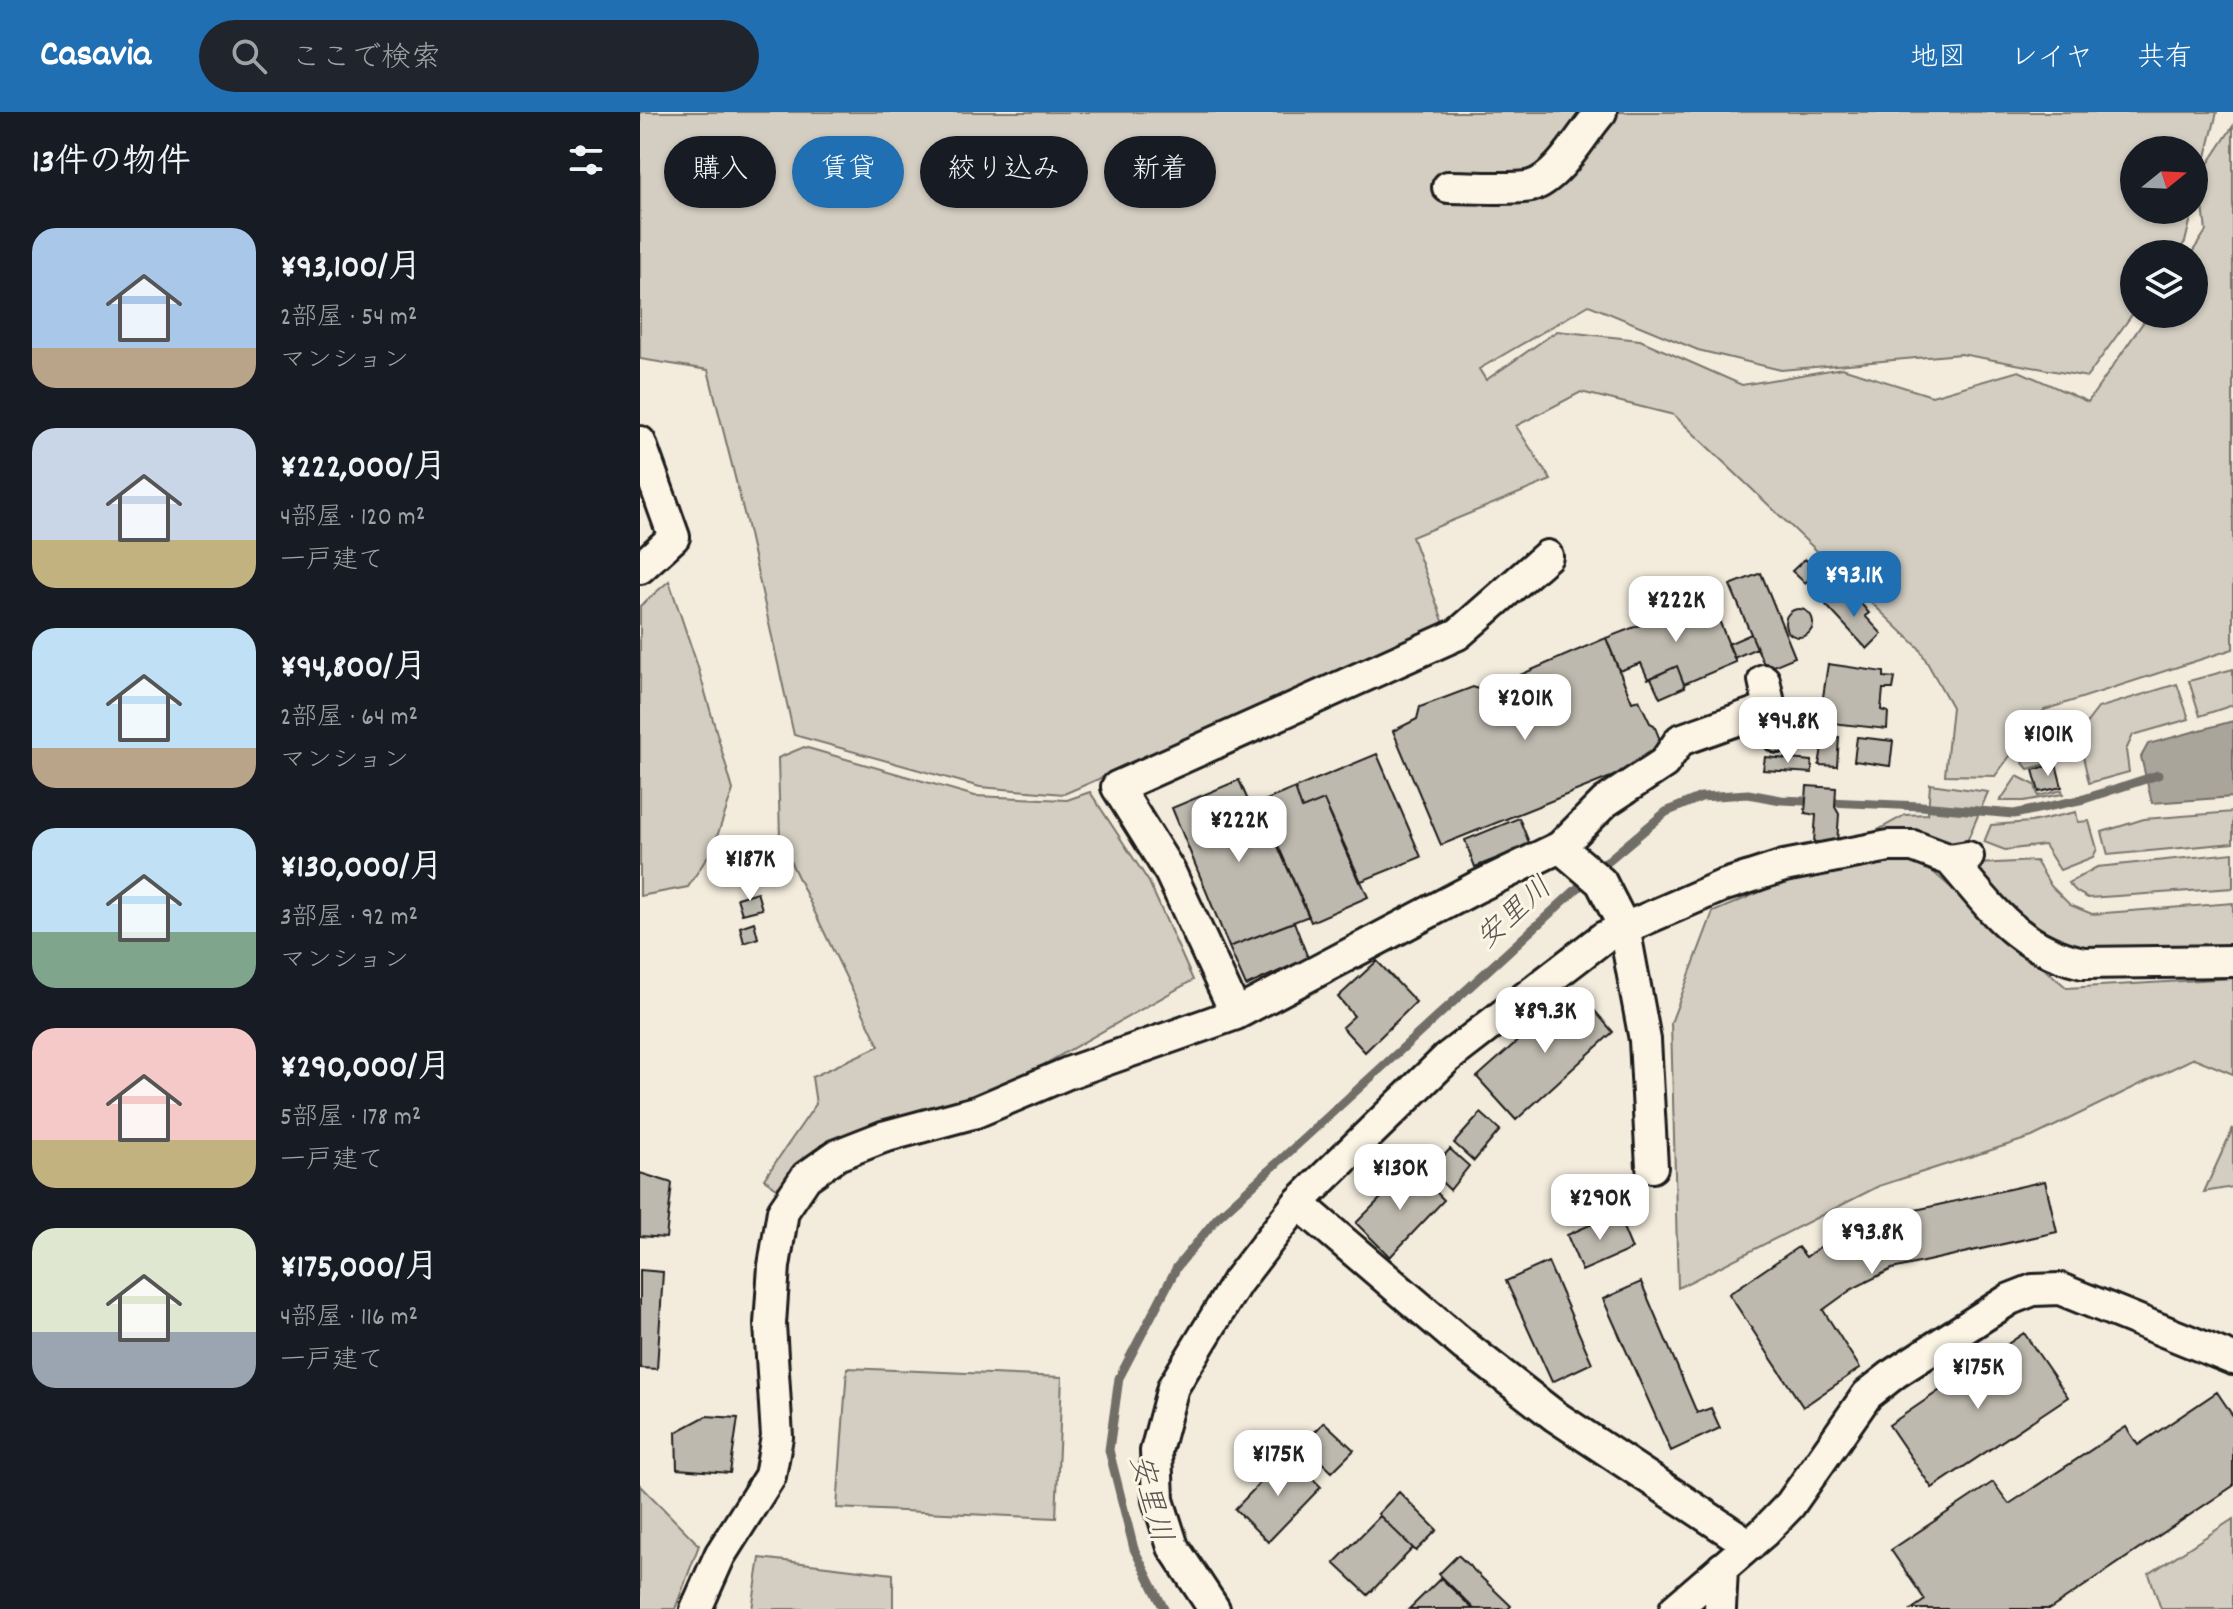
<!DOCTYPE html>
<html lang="ja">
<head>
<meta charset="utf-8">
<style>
	body { margin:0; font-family:Dekko,"Klee One",sans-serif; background:#20242c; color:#f1f3f6; height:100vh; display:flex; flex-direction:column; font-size:30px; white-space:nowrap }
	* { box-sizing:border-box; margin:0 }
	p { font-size:26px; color:#9ea1a6 }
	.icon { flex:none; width:44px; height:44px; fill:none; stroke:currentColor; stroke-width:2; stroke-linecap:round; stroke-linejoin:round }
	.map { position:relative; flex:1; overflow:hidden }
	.drawer { display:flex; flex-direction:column; background:#171b24; width:640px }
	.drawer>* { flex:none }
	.guide { position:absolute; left:24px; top:24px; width:760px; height:72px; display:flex; gap:16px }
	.needle { width:52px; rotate:72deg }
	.controls { position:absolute; left:1480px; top:24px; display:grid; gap:16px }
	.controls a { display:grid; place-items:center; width:88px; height:88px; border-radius:50%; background:#171b24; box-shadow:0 2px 6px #0004; font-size:40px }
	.price { position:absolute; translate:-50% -68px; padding:0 18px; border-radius:16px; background:#fff; color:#222; font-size:26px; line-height:52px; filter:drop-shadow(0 2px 4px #0008) }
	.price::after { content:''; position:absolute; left:50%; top:48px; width:24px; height:18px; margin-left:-12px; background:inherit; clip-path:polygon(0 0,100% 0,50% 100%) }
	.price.on { background:#1f6fb2; color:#fff }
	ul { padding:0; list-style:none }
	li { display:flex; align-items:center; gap:24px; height:200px; padding:0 32px }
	li span { display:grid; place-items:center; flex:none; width:224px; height:160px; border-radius:24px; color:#555 }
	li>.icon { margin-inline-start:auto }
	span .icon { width:96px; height:96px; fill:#fffc; stroke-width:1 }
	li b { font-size:34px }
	h2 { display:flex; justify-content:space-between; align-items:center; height:96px; padding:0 32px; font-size:34px }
	.chip { padding:0 28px; border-radius:36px; background:#171b24; box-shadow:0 2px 6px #0004; font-size:28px; line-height:72px }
	.chip.on { background:#1f6fb2; color:#fff }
	header { display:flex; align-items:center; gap:48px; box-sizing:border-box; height:112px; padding:0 40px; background:#1f6fb2; color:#fff }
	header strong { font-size:38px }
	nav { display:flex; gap:44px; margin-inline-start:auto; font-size:28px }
	.search { width:560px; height:72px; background:#20242c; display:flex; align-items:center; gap:20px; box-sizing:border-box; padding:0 28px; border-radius:44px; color:#9ea1a6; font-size:30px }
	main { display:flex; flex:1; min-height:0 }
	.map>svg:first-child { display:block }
</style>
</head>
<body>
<header>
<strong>Casavia</strong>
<div class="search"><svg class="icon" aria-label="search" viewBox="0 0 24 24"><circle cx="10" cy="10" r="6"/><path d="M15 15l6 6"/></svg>ここで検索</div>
<nav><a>地図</a><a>レイヤ</a><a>共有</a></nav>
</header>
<main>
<section class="drawer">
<h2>13件の物件<svg class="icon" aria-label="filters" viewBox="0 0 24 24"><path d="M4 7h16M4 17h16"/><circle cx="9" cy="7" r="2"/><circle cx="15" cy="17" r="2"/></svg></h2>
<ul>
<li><span style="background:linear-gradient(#a9c7e8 75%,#b9a48a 0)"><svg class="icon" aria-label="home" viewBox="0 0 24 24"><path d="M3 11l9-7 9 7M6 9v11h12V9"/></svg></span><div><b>¥93,100/月</b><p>2部屋 · 54 m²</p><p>マンション</p></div></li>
<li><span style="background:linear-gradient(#c9d6e8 70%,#c2b280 0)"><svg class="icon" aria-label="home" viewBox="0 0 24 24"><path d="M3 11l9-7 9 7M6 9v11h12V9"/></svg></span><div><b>¥222,000/月</b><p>4部屋 · 120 m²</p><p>一戸建て</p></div></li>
<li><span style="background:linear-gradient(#bfe0f5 75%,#b9a48a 0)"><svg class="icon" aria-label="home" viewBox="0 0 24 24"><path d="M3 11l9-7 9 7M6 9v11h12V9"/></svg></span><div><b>¥94,800/月</b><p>2部屋 · 64 m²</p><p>マンション</p></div></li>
<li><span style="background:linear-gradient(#bfe0f5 65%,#7fa58c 0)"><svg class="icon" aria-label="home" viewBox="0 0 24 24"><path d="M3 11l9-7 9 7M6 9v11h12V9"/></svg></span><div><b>¥130,000/月</b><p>3部屋 · 92 m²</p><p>マンション</p></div></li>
<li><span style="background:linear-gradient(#f6c9c9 70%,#c2b280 0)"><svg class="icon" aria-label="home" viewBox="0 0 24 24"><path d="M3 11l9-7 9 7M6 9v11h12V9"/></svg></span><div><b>¥290,000/月</b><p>5部屋 · 178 m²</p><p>一戸建て</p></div></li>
<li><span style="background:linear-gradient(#dfe7d0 65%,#9aa5b1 0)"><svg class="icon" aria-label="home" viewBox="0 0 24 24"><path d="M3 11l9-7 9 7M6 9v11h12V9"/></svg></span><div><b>¥175,000/月</b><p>4部屋 · 116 m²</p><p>一戸建て</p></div></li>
</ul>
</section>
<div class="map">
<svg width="1593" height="1497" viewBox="0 0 1593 1497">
	<rect width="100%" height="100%" fill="#f3ecdd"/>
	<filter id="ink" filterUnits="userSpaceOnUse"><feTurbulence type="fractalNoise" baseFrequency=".0125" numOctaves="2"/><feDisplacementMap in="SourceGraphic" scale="16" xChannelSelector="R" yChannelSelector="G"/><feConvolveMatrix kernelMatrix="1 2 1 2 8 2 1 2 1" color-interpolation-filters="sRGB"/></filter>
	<g filter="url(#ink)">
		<path fill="#d3cec1" stroke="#78756e" stroke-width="2" fill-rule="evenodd" d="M0,0h1577l-15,61 31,-47v523l-189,61 -49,66 -50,-1 7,-68 -33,-59 -245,-233 -93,-23 -65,34 35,54 -139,57 34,92 -382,165 -84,-7 -186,-52 -48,-214 -38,-151 -68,-11zM1494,38h60v54l6,-22 6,49 -15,23h3v60h-45l-61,88 -69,-31 -87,25 -90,-28 -100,17 -102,-45 -83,-9 -71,49 -7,-11 110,-64 109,45 83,20 180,-16 126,23 47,-65v-58h42l9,-12 8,-32h-59z
			M29,469l28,83 36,126 -20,58 -25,39 -48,9v-290z
			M1593,557v36l-33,11 -11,-35z
			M1537,572l12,35 -56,16 -7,15 3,22 -40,11 -11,-49 20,-26z
			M1411,614l8,35 -31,8 -5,-6z
			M164,635l171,49 92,4 23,-8 59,90 44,98 -150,85 -107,48 -108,27 -51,48 -13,-9 52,-75 -4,-27 67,-31 -99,-206 -2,-82z
			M1377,664l18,9 3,11 24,-6 1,4 -39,7h-24z
			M1290,672l58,8 -23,54 -105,-6 45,-25 23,-1z
			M1436,700l2,10 11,-1 8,28 -4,8 -33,13 -16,-25 -39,5 -21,-8 7,-17 40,-3z
			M1593,700v31l-125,12 -6,-23 42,-13z
			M1252,740l40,19 135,117 166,-10v96l-39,-16 -162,79 -153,49 -201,102 -7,-265 42,-111 66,-28z
			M1593,741v35l-145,10 -11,-6 -9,-9 29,-16z
			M1396,749l15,25 19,19 22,9 141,-11v51l-143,2 -48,-13 -66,-71 1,-8z
			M1593,1016v59l-29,5z
			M207,1256l215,9 -6,141 -219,-10z
			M0,1373l59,60 -24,64h-35z
			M1593,1407v90h-72l-12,-35z
			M120,1446l133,16v35h-141z"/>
		<path fill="#aaa59b" stroke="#716e68" stroke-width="2" d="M1593,609v76l-81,6 -11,-46 7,-13z"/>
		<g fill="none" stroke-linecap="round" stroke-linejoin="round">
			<path stroke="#716e68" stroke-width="9" d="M524,1497l-30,-60 -25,-99 10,-72 58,-111 40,-49 387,-354 62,-52 35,-15 47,-3 33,6 140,6 93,8 70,-15 74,-24"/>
		</g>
		<path fill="#beb9ae" stroke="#1c1c1c" stroke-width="2" d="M1165,447l12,12 -12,12 -13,-12z
			M1121,461l34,84 -29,12 -36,-84z
			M1185,462l11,11 -11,10 -10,-12z
			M1201,478l12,13 5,-3 11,13 -4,3 17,18 -15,15 -41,-44z
			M1070,486l26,64 -52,22 -7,-18 -29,13 -7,-16 -22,8 -13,-33z
			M1145 511a14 14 0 1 1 28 0a14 14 0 1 1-28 0Z
			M1111,522l6,14 -23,10 -6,-14z
			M966,526l26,64 7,-2 11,23 4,2 10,25 -8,9 -215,86 -48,-114 24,-12 3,-12 53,-20 10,4z
			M1188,552l56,8v5l11,1 -2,11h-10l-2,21 7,2 -1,17 -55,-6 -2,14h9l-2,29 -18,-1 5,-29 -19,-3 2,-17 13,1z
			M1037,554l8,21 -25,11 -9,-20z
			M1217,625l36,4 -3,25 -36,-5z
			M737,642l44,103 -62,25 -35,-82 -22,9 -7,-21z
			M1125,645l47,4v12l-49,-3z
			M1416,652l6,23 -23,5 -6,-22z
			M599,668l14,32 9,-3 47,107 -80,31 -57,-139z
			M1167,674l29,2 -1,19 4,7 -2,29 -23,-1 2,-27 -11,-2z
			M655,676l7,21 22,-9 44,97 -57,25 -52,-119z
			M879,706l11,27 -55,22 -10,-27z
			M117,780l5,17 -20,5 -5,-16z
			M114,810l4,16 -14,5 -4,-16z
			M654,810l14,36 -62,28 -17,-39z
			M737,849l39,41 -51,50 -23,-25 12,-11 -16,-19z
			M936,877l37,43 -97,88 -39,-43z
			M841,1001l19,17 -26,31 -20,-18z
			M810,1037l19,17 -19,24 -20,-19z
			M772,1055l32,33 -54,57 -34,-34z
			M0,1061l32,10 -6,55 -26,-2z
			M1405,1069l12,51 -165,37 -40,20 -29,21 37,58 -57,39 -74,-113 69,-47 8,10 19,-14 46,-23z
			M977,1101l15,36 -50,22 -15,-36z
			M908,1150l44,101 -40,19 -46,-101z
			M0,1158l23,2 -6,97 -17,-1z
			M1001,1170l56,131 14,-5 9,20 -49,23 -68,-152z
			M1384,1221l44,64 -136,91 -43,-63z
			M1577,1280l16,24v70l-183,123h-138l13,-9 -34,-50 102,-68 16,22 117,-77 12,18z
			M66,1304l32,2 -8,55 -53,-4 -1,-37z
			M684,1310l30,28 -22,22 -29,-27z
			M648,1342l33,33 -53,55 -33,-33z
			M759,1380l38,38 -21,21 -38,-37z
			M740,1404l33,32 -45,47 -34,-32z
			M818,1443l53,51 -3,3h-34l-35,-35z
			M801,1466l32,31h-64z"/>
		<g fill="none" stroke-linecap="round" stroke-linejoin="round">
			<g stroke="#1c1c1c" stroke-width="36">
				<path id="minor" d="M808,75c21,0 66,3 83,-1 27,-7 52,-54 70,-74
					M0,330l34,95 -34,31
					M1124,568l6,28
					M920,735l45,-45 59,-39 16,-23 90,-32 8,29
					M1310,748c42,48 66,88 133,103l150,-2
					M596,902l-66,-142 -53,-85 341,-153 89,-78
					M658,1091l167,143 90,70 195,129
					M56,1497l24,-54 50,-79 7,-39 -7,-113 4,-58 9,-55 23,-34 31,-22 46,-18 93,-25 92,-39 168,-59 239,-126 85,-41 41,35 23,45 21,113 7,127
					M574,1497l-41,-62 -15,-47 -2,-49 17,-64 64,-105 61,-79 149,-145 157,-121 118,-51 62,-20 105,-20h24l37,14 18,-3
					M1035,1497l88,-76 27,-28 77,-110 28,-22 115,-74 23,-9 27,-1 173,70
					M1080,1497l2,-41"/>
			</g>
			<use href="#minor" stroke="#fcf5e5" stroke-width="30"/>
		</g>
	</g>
	<g text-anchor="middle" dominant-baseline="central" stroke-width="6" stroke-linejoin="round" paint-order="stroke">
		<g font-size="30" font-style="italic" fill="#55534f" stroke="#fcf5e5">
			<text transform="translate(876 803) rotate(-42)">安里川</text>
			<text transform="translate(508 1387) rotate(75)">安里川</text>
		</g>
	</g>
</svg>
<div class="controls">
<a><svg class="needle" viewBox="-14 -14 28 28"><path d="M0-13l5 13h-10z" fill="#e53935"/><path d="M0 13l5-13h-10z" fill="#9ea1a6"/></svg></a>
<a><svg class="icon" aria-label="layers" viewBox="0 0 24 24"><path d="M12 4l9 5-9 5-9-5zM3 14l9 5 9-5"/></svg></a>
</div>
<b class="price on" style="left:1214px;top:507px">¥93.1K</b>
<b class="price" style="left:1036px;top:532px">¥222K</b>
<b class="price" style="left:885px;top:630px">¥201K</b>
<b class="price" style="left:1148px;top:653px">¥94.8K</b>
<b class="price" style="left:1408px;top:666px">¥101K</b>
<b class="price" style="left:599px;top:752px">¥222K</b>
<b class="price" style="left:110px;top:791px">¥187K</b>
<b class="price" style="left:905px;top:943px">¥89.3K</b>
<b class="price" style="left:760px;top:1100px">¥130K</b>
<b class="price" style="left:960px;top:1130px">¥290K</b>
<b class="price" style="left:1232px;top:1164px">¥93.8K</b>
<b class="price" style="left:1338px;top:1299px">¥175K</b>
<b class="price" style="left:638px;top:1386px">¥175K</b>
<div class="guide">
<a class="chip">購入</a>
<a class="chip on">賃貸</a>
<a class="chip">絞り込み</a>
<a class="chip">新着</a>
</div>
</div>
</main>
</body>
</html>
